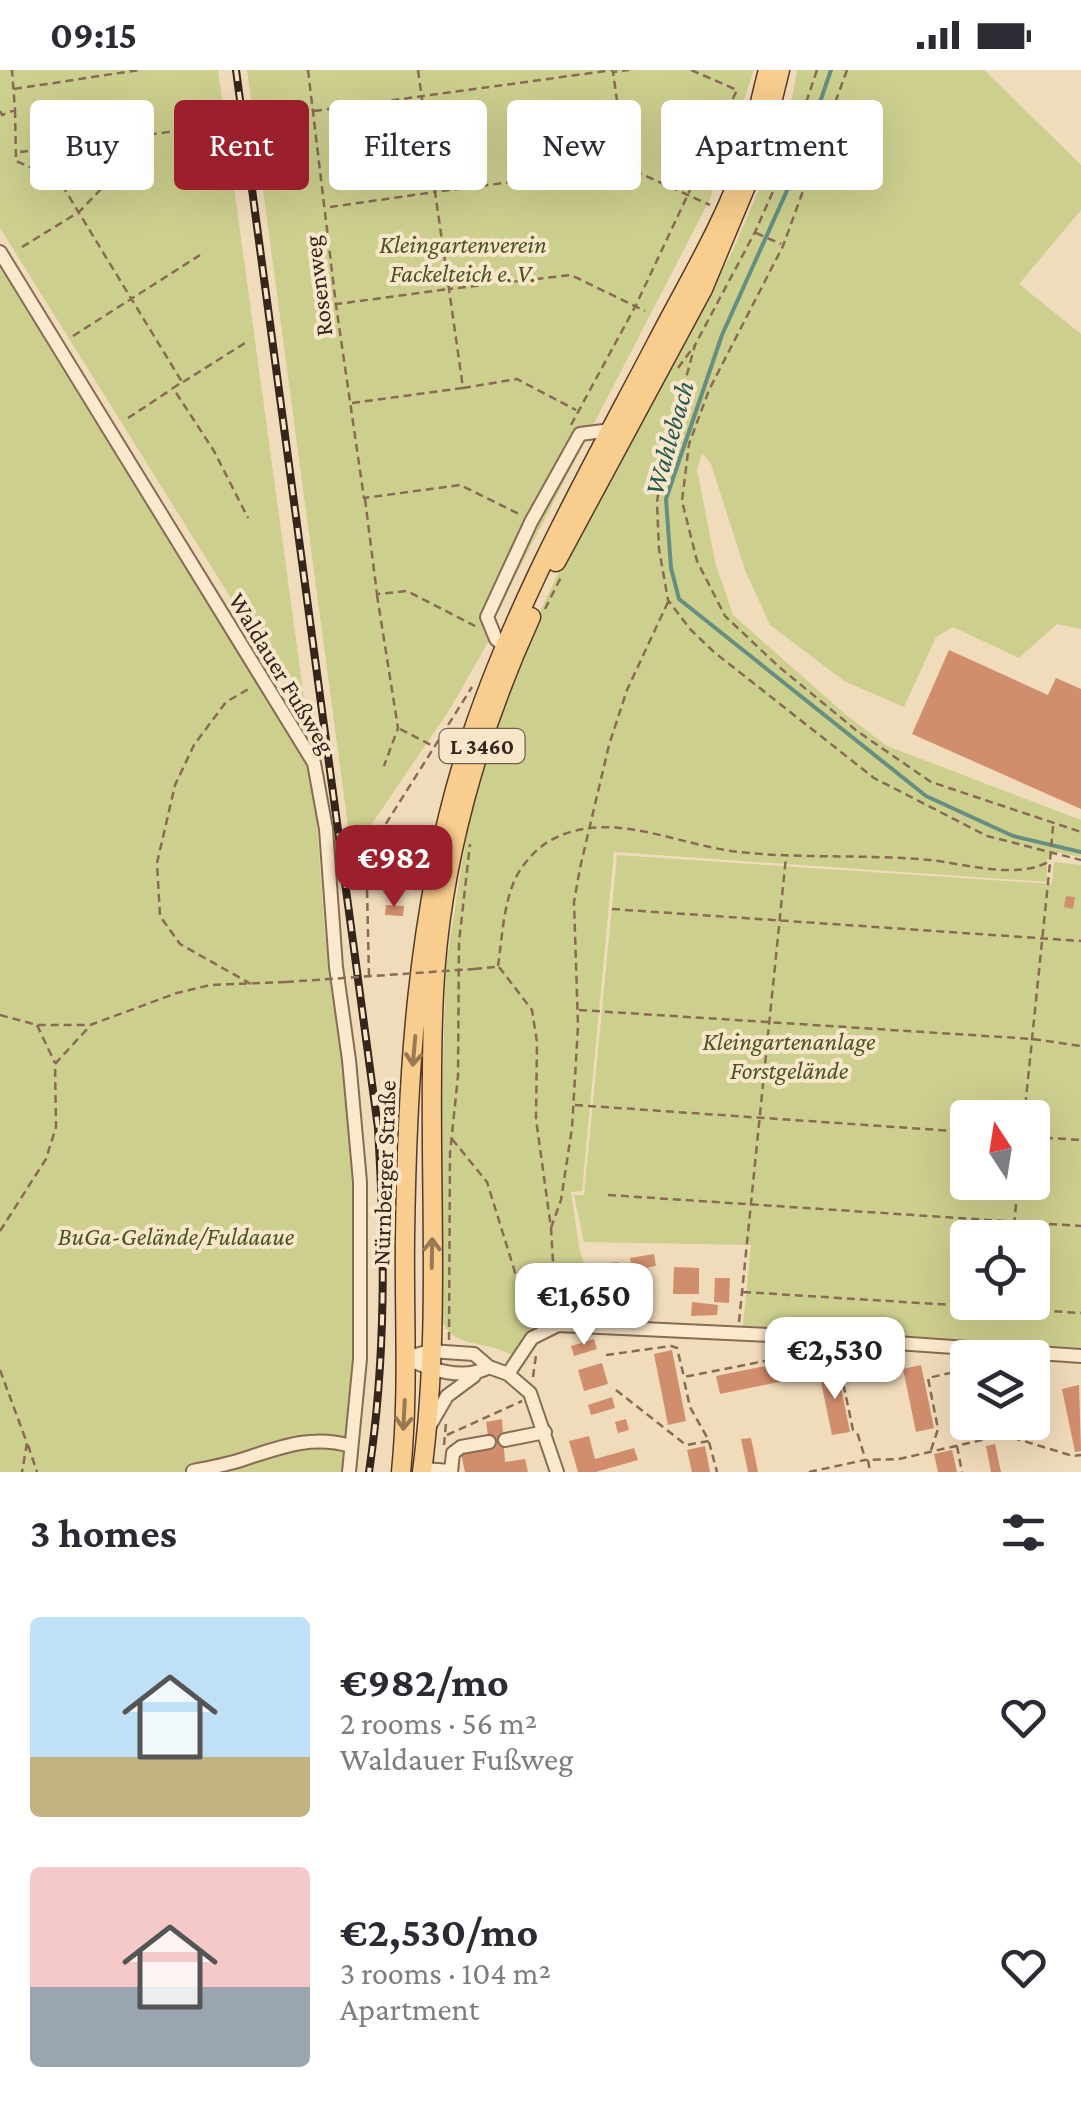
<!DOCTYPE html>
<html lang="en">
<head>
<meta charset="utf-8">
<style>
	body { margin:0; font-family:"Crimson Pro",serif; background:#f2f2f3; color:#2b2b33; height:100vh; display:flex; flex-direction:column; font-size:38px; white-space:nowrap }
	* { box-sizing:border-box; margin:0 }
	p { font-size:32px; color:#7c7c81 }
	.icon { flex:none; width:55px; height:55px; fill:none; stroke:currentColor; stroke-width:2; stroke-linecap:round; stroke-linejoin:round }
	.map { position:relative; height:1402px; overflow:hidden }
	.sheet { display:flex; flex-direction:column; background:#fff; flex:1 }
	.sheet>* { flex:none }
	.top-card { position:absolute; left:30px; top:30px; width:1022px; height:90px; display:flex; gap:20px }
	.needle { width:65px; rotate:348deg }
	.fabs { position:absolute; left:950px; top:1030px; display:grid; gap:20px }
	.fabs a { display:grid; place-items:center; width:100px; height:100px; border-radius:10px; background:#fff; box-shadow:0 10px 40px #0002; font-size:50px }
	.price { position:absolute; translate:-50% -85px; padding:0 22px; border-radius:20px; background:#fff; color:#222; font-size:32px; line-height:65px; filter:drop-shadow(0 2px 5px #0008) }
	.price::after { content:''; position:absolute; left:50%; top:60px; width:30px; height:22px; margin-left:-15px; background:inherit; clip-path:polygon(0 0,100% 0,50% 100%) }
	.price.selected { background:#9b202c; color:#fff }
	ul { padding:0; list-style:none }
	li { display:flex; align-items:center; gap:30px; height:250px; padding:0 30px }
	li span { display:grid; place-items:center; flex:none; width:280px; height:200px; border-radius:10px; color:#555 }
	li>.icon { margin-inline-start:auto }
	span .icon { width:120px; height:120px; fill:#fffc; stroke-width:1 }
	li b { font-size:42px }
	h2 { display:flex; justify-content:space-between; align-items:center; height:120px; padding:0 30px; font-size:42px }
	.chip { padding:0 35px; border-radius:10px; background:#fff; box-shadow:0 10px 40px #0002; font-size:35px; line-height:90px }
	.chip.selected { background:#9b202c; color:#fff }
	.status { display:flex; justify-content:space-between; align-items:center; height:70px; padding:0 50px; background:#fff; direction:ltr }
	.status svg { height:28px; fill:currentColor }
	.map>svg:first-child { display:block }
</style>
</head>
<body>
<div class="status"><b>09:15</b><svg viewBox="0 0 49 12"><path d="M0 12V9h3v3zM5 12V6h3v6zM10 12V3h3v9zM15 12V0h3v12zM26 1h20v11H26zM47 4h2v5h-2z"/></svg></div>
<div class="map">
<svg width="1081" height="1402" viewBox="0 0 1081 1402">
	<rect width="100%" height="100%" fill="#f0dbba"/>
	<path fill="#cdcf8e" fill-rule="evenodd" d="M0,0h218l89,650 -307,-492z
		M247,0h507l-44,129 -217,420 -7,15 5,3 -41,72 -83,122 -19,-5z
		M797,0h187l97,95v45l-62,74 62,50v295l-24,-5 -38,34 -66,-31 -17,10 -32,70 -60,-26 -74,-56 -25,-55 -34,-106 -9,-11 -5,16 18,93 18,53 112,99 42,32 194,74v37l-25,-5 -9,8v22l-433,-30 -32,339 -11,1 8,55 21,70c-40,0 -62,-2 -85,36l-5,1c-24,-14 -61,-5 -69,-37l-2,-121 7,-231 21,-133 22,-90 38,-103 39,-82 167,-307 36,-83 23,-69z
		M0,189l313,512 12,164 27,197 3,113 -2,111 -12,116h-341z
		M617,785l435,29 2,-22 27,3v484l-338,-23 8,-81 -167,-3 -10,-47h10zM968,1048h64v64h-64zM968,1168h64v64h-64z"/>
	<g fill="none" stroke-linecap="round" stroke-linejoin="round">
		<path stroke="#668e81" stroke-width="4" d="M831,0l-33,96 -76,169 -56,164 5,69 8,31 247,197 87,40 68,16"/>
	</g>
	<path fill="#d18e6d" d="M949,580l99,45 8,-17 25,11v120l-169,-75z
		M1066,826l9,1 -2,12 -9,-2z
		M386,835l18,1 -1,10 -18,-1z
		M654,1184l2,12 -23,4 -3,-12z
		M618,1192v6l4,-1 2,12 -13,2 -2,-18z
		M674,1197l25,1v26h-26z
		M715,1208h15l-1,25 -15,-1z
		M692,1232l26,3 -1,10 -26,1z
		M594,1269l3,10 -23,7 -3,-10z
		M672,1280l14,71 -18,4 -14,-71z
		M602,1293l6,21 -24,7 -6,-21z
		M780,1293l4,18 -64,13 -4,-18z
		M921,1295l13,63 -18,4 -13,-63z
		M837,1298l13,64 -18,3 -13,-63z
		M1038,1310l4,18 -10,2v-19z
		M1079,1315l2,66 -6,1 -13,-63z
		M612,1327l3,11 -24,7 -3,-10z
		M502,1349l3,43 20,-3 3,13h-63l-4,-18 29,-5 -4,-27z
		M626,1349l3,11 -11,3 -3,-11z
		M589,1366l6,23 39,-11 4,12 -42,12h-18l-9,-31z
		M751,1368l7,34h-10l-7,-33z
		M995,1374l6,28h-10l-5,-26z
		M705,1376l5,26h-18l-5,-22z
		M952,1380l5,22h-19l-4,-18z"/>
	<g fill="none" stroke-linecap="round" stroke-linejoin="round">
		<g stroke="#886b53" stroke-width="16">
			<path id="minor" d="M0,182l314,511 12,66 10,138 13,93 11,122v177l-11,113
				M504,576l-8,-7 -9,-22 44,-95 49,-88 31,-4
				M406,1288l24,-7 44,3 15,13 19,7 22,19 27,79
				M406,1288c23,12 59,23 83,9
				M508,1304l24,-36 26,-13 252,12 271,19
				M429,1357l18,-31 27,-20
				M505,1370l40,-8
				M423,1399l28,2
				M193,1401c16,-3 32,-6 48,-11 37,-12 70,-26 110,-14
				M451,1402l2,-19 8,-6 28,-5"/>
		</g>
		<g stroke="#553929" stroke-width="21">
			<path id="major" d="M556,492l147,-273 56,-134 21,-85
				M401,1402c8,-78 3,-156 4,-234 2,-163 12,-330 61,-486 46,-145 121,-276 191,-410 31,-60 68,-120 89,-184 9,-29 14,-59 22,-88
				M422,1402c21,-159 4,-321 12,-480 6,-128 44,-259 97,-375"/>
		</g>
		<path stroke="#886b53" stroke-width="2.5" stroke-dasharray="8 5" stroke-linecap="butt" d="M308,0l28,235 28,193 96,-13 59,29
			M418,0l17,122 191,-25 84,38
			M817,0l-30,90 -32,72 -60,113 -34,124 -4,34 2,46 9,51 22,29 24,23 160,126 113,58 94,24
			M847,0l-64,176 -74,144 -20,54 -7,57 15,60 28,55 53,50 79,65 74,51 150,50
			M14,19l125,-19
			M15,40l1,51 43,19 123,202 -9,6 41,63 34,67
			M0,41l2,4 13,-5 -3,-40
			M314,41l299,-41
			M20,82l186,-25
			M626,96l-13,-94 16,-2
			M330,137l105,-15 14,97 -112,15
			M756,163l25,11
			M22,177l57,-35 23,-24
			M73,266l127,-81
			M678,298l17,-23
			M183,312l62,-39
			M463,318l54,-9 59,31
			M352,333l111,-15 -14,-99 122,-14 74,36
			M128,348l44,-29
			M571,355l65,-120 101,-215 -46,-20
			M365,429l12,95 30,-3 68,35
			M377,525l21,133 -14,38
			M545,539l17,-34
			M400,659l33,17
			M612,839l469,32
			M498,896c4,-27 5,-56 15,-82 6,-16 20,-32 33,-41 60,-37 129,2 193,9 63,7 127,2 191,8 36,4 87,20 120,1l3,-35
			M499,897l33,43 5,32 -1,77 15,109 5,83
			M474,899l22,-2
			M369,906l-2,-87 8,-48 97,-154
			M251,914l-71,-40 -20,-28 -3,-53 18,-78 19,-40 32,-43 26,-15
			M579,940l454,29 48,7
			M0,945l37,10h53l87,-32 33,-8 76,-3
			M37,955l18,38
			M575,1035l393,27
			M1024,1048l26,-255
			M1032,1067l49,3
			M452,1069l35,43 27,87 14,58
			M608,1125l473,31
			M551,1158l10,-28 11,-72 6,-102 -4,-124 6,-34 29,-123 18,-55 41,-88
			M0,1161l46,-72 10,-32 -1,-63 34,-37
			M1013,1168l5,-56
			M743,1222l338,21
			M739,1252l47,-465
			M449,1270l1,-187 8,-77 1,-134 11,-98
			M857,1284l-17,14 13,62 5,5 7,23
			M606,1285l65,-9 6,2 7,29 96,-19 34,12 23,-5 3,3
			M781,1287l14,-9
			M0,1300l27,73 -5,29
			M1032,1304h1
			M533,1307l3,-22
			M616,1320l70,55 23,-4 -19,-34 -6,-27
			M954,1320l14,-2
			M447,1365l75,-34
			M709,1372l8,30
			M28,1375l9,27
			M444,1375l2,-22
			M957,1376l5,26
			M931,1380l7,-21 -10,-51 22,-5
			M868,1390l2,12
			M809,1402l56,-12 34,-1 105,-24 69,21 8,-1"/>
		<use href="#minor" stroke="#fbe9cd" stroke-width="12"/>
		<use href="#major" stroke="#f8cd8d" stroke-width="18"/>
		<g stroke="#36251a" stroke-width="8">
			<path id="rail" d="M236,0l142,1058c7,114 8,231 -9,344"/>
		</g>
		<use href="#rail" stroke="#f7e6ca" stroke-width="4" stroke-dasharray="11" stroke-linecap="butt"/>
		<path stroke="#886b53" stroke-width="2.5" stroke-dasharray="8 5" stroke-linecap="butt" d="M286,912l188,-13"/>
	</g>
	<defs><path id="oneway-shaft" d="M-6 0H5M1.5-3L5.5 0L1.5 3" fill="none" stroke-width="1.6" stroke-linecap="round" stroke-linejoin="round" transform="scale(2.5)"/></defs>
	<g stroke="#977954">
		<use href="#oneway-shaft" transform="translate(414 981) rotate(95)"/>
		<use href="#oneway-shaft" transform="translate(432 1183) rotate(-89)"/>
		<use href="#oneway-shaft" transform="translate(404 1345) rotate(93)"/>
	</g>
	<g text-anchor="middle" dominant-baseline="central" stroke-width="8" stroke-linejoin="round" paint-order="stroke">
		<rect fill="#f7e6ca" stroke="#705f4f" stroke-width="2.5" x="439.5" y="659" width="85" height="34" rx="8"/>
		<g font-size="22" font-weight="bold" fill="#36251a">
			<text x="482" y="676">L 3460</text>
		</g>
		<g font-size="25" font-style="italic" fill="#4b541f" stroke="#f7e6ca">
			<text x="463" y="174">Kleingartenverein<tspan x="463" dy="29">Fackelteich e. V.</tspan></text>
			<text x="789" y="971">Kleingartenanlage<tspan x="789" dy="29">Forstgelände</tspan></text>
			<text x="176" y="1166">BuGa-Gelände/Fuldaaue</text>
		</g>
		<g font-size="25" fill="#36251a" stroke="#f7e6ca">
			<text transform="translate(318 216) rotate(-97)">Rosenweg</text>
			<text transform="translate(282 603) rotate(59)">Waldauer Fußweg</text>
			<text transform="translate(384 1103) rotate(-88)">Nürnberger Straße</text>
		</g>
		<g font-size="28" font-style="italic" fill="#285750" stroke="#f7e6ca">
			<text transform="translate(669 368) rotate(-74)">Wahlebach</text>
		</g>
	</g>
</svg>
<div class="fabs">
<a><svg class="needle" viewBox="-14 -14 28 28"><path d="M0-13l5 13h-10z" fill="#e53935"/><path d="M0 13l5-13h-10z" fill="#7c7c81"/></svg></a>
<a><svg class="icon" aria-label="locate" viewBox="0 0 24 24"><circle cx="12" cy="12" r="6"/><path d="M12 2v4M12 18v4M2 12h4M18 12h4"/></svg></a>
<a><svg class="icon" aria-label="layers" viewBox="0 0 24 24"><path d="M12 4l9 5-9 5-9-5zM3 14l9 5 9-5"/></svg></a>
</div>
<b class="price selected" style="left:394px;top:840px">€982</b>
<b class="price" style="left:584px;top:1278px">€1,650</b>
<b class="price" style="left:835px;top:1332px">€2,530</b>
<div class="top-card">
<a class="chip">Buy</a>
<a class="chip selected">Rent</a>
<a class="chip">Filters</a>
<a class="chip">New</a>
<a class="chip">Apartment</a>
</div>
</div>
<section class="sheet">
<h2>3 homes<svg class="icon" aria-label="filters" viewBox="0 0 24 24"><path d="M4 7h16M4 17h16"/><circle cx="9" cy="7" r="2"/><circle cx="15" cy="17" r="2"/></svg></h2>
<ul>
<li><span style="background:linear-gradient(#bfe0f5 70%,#c2b280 0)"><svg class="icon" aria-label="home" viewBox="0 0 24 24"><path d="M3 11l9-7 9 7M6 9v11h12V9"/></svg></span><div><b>€982/mo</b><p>2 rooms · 56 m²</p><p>Waldauer Fußweg</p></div><svg class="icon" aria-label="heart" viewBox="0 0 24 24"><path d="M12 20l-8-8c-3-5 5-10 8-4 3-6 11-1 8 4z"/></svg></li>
<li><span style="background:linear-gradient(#f6c9c9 60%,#9aa5b1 0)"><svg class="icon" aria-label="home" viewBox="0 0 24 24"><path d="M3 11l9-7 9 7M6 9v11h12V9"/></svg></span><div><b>€2,530/mo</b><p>3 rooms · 104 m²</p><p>Apartment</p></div><svg class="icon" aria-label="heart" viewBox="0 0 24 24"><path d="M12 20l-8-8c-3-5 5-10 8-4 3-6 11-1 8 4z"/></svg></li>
</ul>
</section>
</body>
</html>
